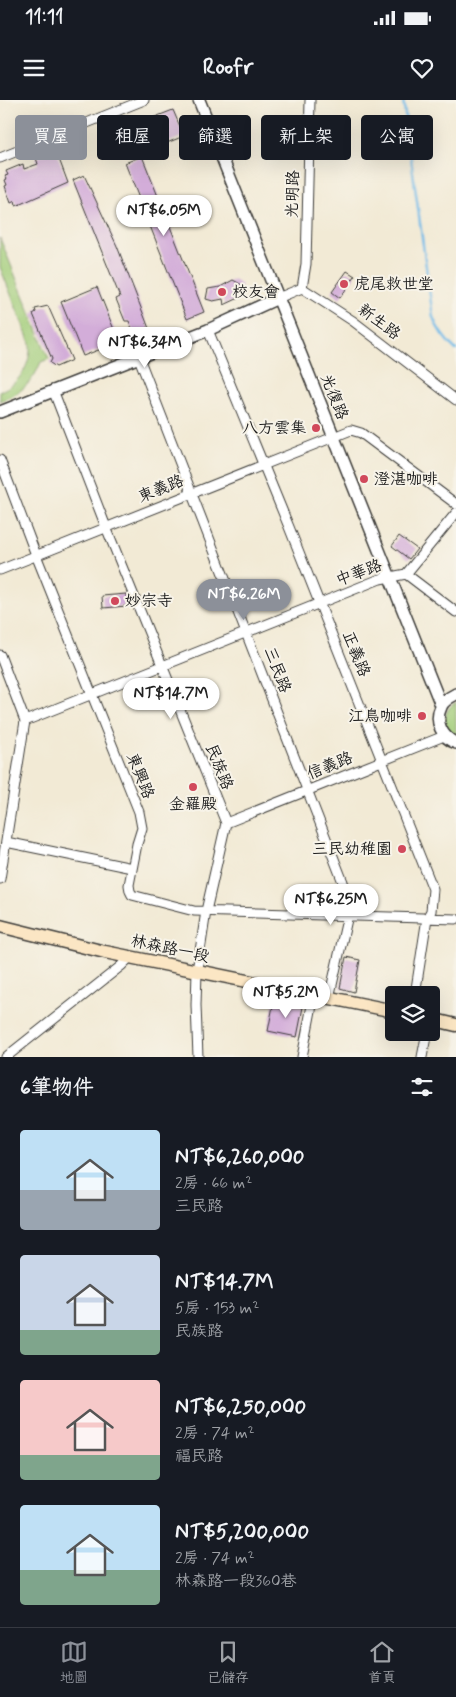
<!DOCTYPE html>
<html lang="zh-TW">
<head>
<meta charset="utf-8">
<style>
	body { margin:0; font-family:Mynerve,"LXGW WenKai TC",sans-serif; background:#242831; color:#f1f3f6; height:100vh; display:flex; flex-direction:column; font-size:19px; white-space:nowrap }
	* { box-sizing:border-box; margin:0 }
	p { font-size:16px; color:#9ea1a6 }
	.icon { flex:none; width:28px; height:28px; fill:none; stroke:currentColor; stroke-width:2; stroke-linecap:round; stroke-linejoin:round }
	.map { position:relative; height:957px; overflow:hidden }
	.details { display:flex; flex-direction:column; background:#171b24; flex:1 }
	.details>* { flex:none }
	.top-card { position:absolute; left:15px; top:15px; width:426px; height:45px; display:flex; gap:10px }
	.fabs { position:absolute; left:385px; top:886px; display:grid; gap:10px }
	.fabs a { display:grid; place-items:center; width:55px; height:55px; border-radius:5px; background:#171b24; box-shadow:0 5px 20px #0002; font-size:25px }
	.price { position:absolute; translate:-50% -42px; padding:0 11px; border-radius:18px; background:#fff; color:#222; font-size:16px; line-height:32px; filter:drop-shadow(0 1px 2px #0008) }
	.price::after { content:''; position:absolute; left:50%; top:30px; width:15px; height:11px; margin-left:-8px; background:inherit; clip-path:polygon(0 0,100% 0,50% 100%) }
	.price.on { background:#8c9099; color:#fff }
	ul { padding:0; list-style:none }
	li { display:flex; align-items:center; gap:15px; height:125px; padding:0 20px }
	li span { display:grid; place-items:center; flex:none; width:140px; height:100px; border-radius:5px; color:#555 }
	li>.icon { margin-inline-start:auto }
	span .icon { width:60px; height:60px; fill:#fffc; stroke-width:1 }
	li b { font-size:21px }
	h2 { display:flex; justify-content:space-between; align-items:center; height:60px; padding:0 20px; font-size:21px }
	.tag { padding:0 18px; border-radius:5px; background:#171b24; box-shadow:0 5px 20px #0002; font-size:18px; line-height:45px }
	.tag.on { background:#8c9099; color:#fff }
	.status { display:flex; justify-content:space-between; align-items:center; height:35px; padding:0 25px; background:#171b24; direction:ltr }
	.status svg { height:14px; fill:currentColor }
	header { display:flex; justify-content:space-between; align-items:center; height:65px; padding:0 20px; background:#171b24; font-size:22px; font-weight:700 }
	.tab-bar { display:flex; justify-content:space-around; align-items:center; height:70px; border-top:1px solid #363941; background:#171b24; font-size:14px; color:#9ea1a6 }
	.tab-bar a { display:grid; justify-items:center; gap:2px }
	.tab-bar .on { color:#8c9099 }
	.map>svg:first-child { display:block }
</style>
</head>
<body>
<div class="status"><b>11:11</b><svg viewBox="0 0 49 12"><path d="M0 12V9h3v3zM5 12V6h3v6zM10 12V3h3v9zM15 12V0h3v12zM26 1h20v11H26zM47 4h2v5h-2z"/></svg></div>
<header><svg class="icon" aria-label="menu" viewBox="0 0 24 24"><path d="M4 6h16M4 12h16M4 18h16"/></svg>Roofr<svg class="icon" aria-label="heart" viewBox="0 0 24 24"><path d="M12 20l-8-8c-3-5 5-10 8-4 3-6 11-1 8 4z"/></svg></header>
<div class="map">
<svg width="456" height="957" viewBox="0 0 456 957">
	<rect width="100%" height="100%" fill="#f7f3e8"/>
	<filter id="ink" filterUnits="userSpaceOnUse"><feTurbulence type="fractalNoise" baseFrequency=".02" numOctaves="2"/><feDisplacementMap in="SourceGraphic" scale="10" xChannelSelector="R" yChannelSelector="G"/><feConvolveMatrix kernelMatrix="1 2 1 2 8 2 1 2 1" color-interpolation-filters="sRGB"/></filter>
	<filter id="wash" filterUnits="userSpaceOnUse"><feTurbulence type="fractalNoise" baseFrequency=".0096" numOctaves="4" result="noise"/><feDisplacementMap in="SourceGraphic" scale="20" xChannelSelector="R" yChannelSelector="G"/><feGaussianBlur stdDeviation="1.12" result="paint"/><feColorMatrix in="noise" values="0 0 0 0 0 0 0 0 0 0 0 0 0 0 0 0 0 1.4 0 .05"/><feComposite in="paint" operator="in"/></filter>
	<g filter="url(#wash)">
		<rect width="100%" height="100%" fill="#f2ead5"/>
		<path fill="#a3cd7a" stroke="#60744b" d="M0,138l49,121 -8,3c-7,19 -21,33 -41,39v-10c21,-8 31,-27 30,-48l-30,-76z
			M456,602v34c-15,-8 -14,-25 0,-34z"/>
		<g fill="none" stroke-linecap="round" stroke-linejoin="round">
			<path stroke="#70bae8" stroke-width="2.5" d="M403,0l30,217c5,14 12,23 23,33"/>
		</g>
		<g id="blocks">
			<path fill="#d3add9" d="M173,10l11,26 -42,17 -10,-27z
				M56,51l12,32 -52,23 -1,-5 -4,2 -6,-17 2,-1 -2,-5 2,-1 -2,-3 3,-1 -2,-4 17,-7 1,5 14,-5 -2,-6z
				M142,56l62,156 -17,7 -62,-156z
				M84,75l33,71 33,85 -4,2 3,8 -6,3 -2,-7 -5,2 -7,-18h-4l-9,-22 4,-2 -47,-117z
				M347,171l8,5 -15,22 -8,-6z
				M233,180l9,5 -7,9 4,4 -15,7 -1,-6 -10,2 -7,-2 2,-10 12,-2z
				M97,187l22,55 -36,14 -22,-54z
				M48,206l24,54 -16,7 -6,-4 2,-4 -19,-45 3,-2 -1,-3z
				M399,436l18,13 -8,10 -17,-13z
				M126,494l1,12 -24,2 -1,-12z
				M346,857l14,3 -6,32 -14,-4z
				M274,901l29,6 -6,30 -29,-6z"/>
		</g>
	</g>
	<g filter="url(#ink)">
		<use href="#blocks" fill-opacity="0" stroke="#3c3b38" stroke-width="1"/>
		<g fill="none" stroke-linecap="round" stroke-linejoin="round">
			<g stroke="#3c3b38" stroke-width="11">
				<path id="minor" d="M0,58l144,-58
					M302,188l4,-24 4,-164
					M278,198l24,-10 51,33 103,79
					M208,230l81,197 144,362 -2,22 -4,7 -12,77
					M139,258l204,524 5,16v17l-19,83
					M53,290l53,137 120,296 -20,88 -9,60 -1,34 2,52
					M0,360l36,95 103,257 3,16 -5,16 -8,41 1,6 2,4 62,16 262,8
					M0,470l351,-140 10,3 95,71
					M406,474l50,38
					M0,555l25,66 -25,158
					M25,621l355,-142 26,-5 50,-61
					M226,723l218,-87
					M6,742l126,26
					M6,957l115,-91 10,-10
					M302,957l12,-62
					M422,957l5,-25"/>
			</g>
			<g stroke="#3c3b38" stroke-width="14">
				<path id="tertiary" d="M199,0l242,605
					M0,312l208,-82 70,-32
					M456,594c-6,3 -13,7 -15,13 -7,14 1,31 15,36"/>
			</g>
			<g stroke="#3c3b38" stroke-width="15">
				<path id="secondary" d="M0,826l105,26 289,59
					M431,919l25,6"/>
			</g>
			<use href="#minor" stroke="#fff" stroke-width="9"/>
			<use href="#tertiary" stroke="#fff" stroke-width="11"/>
			<use href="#secondary" stroke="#fbe6c4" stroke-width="12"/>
		</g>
	</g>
	<g fill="#d1495b" stroke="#f7f3e8" stroke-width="2">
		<circle cx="344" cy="184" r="5"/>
		<circle cx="222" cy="192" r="5"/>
		<circle cx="316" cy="328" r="5"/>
		<circle cx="364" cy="379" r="5"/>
		<circle cx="115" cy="501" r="5"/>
		<circle cx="422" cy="616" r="5"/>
		<circle cx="193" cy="687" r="5"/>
		<circle cx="402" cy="749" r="5"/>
	</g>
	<g text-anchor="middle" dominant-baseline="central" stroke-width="4" stroke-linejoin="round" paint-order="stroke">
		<g font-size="16" fill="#1c1c1c" stroke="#f7f3e8">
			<text transform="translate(293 94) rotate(-88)">光明路</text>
			<text transform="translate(379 222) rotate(37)">新生路</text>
			<text transform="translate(334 297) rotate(68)">光復路</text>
			<text transform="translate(161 389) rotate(-22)">東義路</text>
			<text transform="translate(359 473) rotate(-20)">中華路</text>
			<text transform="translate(356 554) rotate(68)">正義路</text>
			<text transform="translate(277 570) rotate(69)">三民路</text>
			<text transform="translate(330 666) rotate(-22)">信義路</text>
			<text transform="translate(219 667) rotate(68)">民族路</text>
			<text transform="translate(140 676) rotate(68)">東興路</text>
			<text transform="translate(170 849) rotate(12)">林森路一段</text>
		</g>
		<g font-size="16" fill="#1c1c1c" stroke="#f7f3e8" text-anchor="start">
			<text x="354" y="184">虎尾救世堂</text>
			<text x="232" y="192">校友會</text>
			<text x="306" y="328" text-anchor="end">八方雲集</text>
			<text x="374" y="379">澄湛咖啡</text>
			<text x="125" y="501">妙宗寺</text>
			<text x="412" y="616" text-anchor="end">江鳥咖啡</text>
			<text x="193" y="704" text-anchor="middle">金羅殿</text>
			<text x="392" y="749" text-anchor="end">三民幼稚園</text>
		</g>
	</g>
</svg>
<div class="fabs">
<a><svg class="icon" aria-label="layers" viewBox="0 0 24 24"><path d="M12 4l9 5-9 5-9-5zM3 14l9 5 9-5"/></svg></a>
</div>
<b class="price" style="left:164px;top:137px">NT$6.05M</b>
<b class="price" style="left:145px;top:269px">NT$6.34M</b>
<b class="price on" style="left:244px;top:521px">NT$6.26M</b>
<b class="price" style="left:171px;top:620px">NT$14.7M</b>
<b class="price" style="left:331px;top:826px">NT$6.25M</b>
<b class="price" style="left:286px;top:919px">NT$5.2M</b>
<div class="top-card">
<a class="tag on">買屋</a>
<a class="tag">租屋</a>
<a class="tag">篩選</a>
<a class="tag">新上架</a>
<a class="tag">公寓</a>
</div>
</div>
<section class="details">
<h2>6筆物件<svg class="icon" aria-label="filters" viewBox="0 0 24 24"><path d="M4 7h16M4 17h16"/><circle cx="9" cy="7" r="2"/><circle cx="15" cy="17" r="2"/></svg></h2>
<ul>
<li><span style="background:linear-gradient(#bfe0f5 60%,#9aa5b1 0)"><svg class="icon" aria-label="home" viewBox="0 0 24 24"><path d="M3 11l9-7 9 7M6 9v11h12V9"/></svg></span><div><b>NT$6,260,000</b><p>2房 · 66 m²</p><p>三民路</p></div></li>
<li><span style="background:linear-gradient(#c9d6e8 75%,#7fa58c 0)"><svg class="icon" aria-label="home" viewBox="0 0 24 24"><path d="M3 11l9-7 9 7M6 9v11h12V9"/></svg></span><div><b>NT$14.7M</b><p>5房 · 153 m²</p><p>民族路</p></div></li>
<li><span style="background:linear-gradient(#f6c9c9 75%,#7fa58c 0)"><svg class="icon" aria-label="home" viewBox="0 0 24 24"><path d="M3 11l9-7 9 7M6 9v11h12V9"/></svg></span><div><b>NT$6,250,000</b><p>2房 · 74 m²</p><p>福民路</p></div></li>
<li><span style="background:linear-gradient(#bfe0f5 65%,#7fa58c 0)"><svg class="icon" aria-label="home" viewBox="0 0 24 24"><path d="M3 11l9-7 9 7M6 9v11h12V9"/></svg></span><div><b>NT$5,200,000</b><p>2房 · 74 m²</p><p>林森路一段360巷</p></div></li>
</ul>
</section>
<nav class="tab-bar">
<a class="on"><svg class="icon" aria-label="map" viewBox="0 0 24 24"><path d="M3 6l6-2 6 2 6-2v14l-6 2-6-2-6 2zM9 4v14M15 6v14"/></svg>地圖</a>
<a><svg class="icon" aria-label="saved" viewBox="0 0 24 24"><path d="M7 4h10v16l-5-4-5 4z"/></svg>已儲存</a>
<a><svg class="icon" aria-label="home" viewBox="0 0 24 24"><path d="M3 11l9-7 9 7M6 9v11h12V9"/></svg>首頁</a>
</nav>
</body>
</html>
